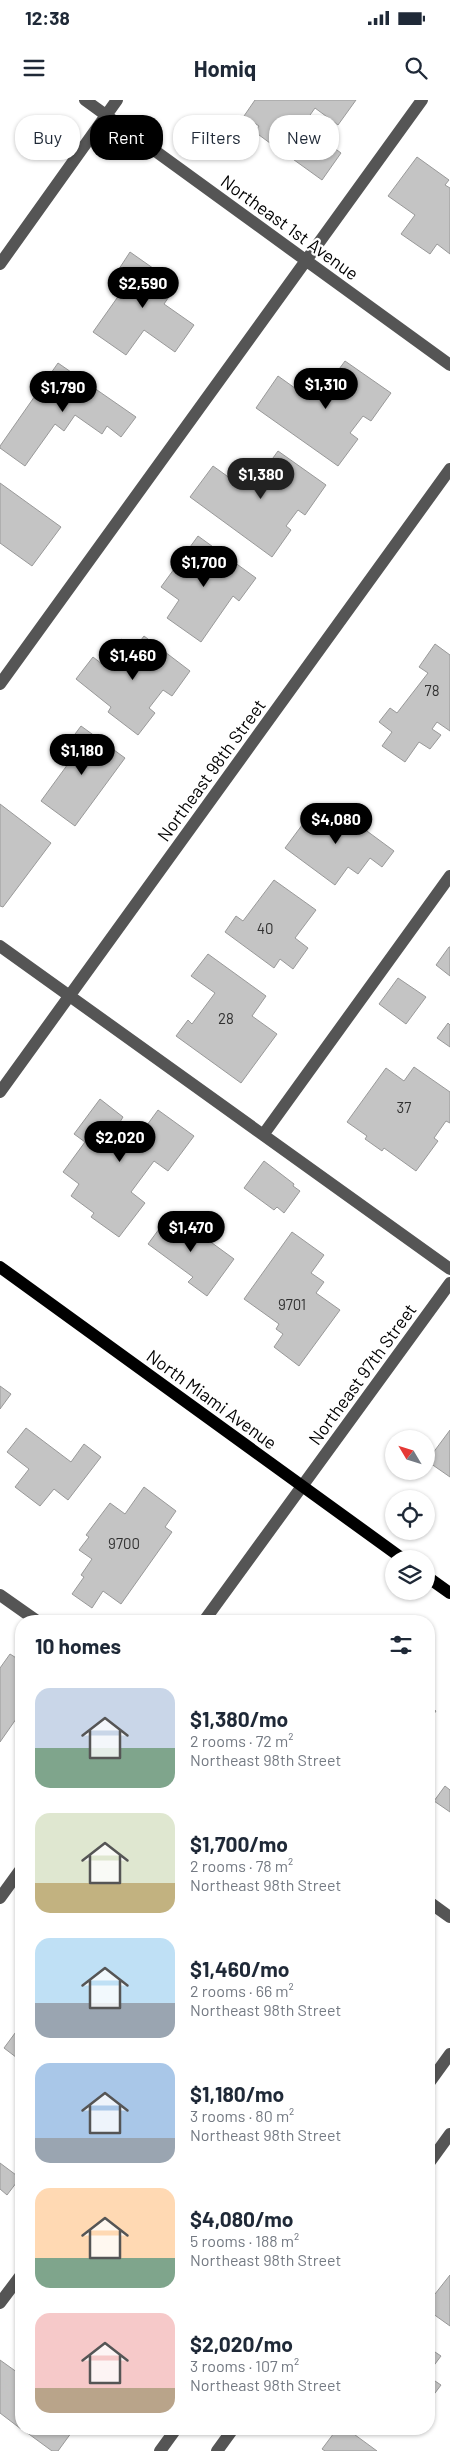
<!DOCTYPE html>
<html lang="en">
<head>
<meta charset="utf-8">
<style>
	body { margin:0; font-family:Barlow,sans-serif; background:#f2f2f3; color:#1f2937; height:100vh; display:flex; flex-direction:column; font-size:19px; white-space:nowrap }
	* { box-sizing:border-box; margin:0 }
	p { font-size:16px; color:#747a83 }
	.icon { flex:none; width:28px; height:28px; fill:none; stroke:currentColor; stroke-width:2; stroke-linecap:round; stroke-linejoin:round }
	.map { position:relative; flex:1; overflow:hidden }
	.drawer { position:absolute; left:15px; top:1515px; width:420px; height:820px; display:flex; flex-direction:column; background:#fff; border-radius:20px; box-shadow:0 1px 4px #0004 }
	.drawer>* { flex:none }
	.top-card { position:absolute; left:15px; top:15px; width:420px; height:45px; display:flex; gap:10px }
	.needle { width:32px; rotate:308deg }
	.controls { position:absolute; left:385px; top:1330px; display:grid; gap:10px }
	.controls a { display:grid; place-items:center; width:50px; height:50px; border-radius:50%; background:#fff; box-shadow:0 1px 4px #0004; font-size:25px }
	.price { position:absolute; translate:-50% -42px; padding:0 11px; border-radius:18px; background:#000; color:#fff; font-size:16px; line-height:32px; filter:drop-shadow(0 1px 2px #0008) }
	.price::after { content:''; position:absolute; left:50%; top:30px; width:15px; height:11px; margin-left:-8px; background:inherit; clip-path:polygon(0 0,100% 0,50% 100%) }
	.price.selected { background:#222; color:#fff }
	ul { padding:0; list-style:none }
	li { display:flex; align-items:center; gap:15px; height:125px; padding:0 20px }
	li span { display:grid; place-items:center; flex:none; width:140px; height:100px; border-radius:15px; color:#555 }
	li>.icon { margin-inline-start:auto }
	span .icon { width:60px; height:60px; fill:#fffc; stroke-width:1 }
	li b { font-size:21px }
	h2 { display:flex; justify-content:space-between; align-items:center; height:60px; padding:0 20px; font-size:21px }
	.tag { padding:0 18px; border-radius:20px; background:#fff; box-shadow:0 1px 4px #0004; font-size:18px; line-height:45px }
	.tag.selected { background:#000; color:#fff }
	.status { display:flex; justify-content:space-between; align-items:center; height:35px; padding:0 25px; background:#fff; direction:ltr }
	.status svg { height:14px; fill:currentColor }
	header { display:flex; justify-content:space-between; align-items:center; height:65px; padding:0 20px; background:#fff; font-size:22px; font-weight:700 }
	.map>svg:first-child { display:block }
</style>
</head>
<body>
<div class="status"><b>12:38</b><svg viewBox="0 0 49 12"><path d="M0 12V9h3v3zM5 12V6h3v6zM10 12V3h3v9zM15 12V0h3v12zM26 1h20v11H26zM47 4h2v5h-2z"/></svg></div>
<header><svg class="icon" aria-label="menu" viewBox="0 0 24 24"><path d="M4 6h16M4 12h16M4 18h16"/></svg>Homiq<svg class="icon" aria-label="search" viewBox="0 0 24 24"><circle cx="10" cy="10" r="6"/><path d="M15 15l6 6"/></svg></header>
<div class="map">
<svg width="450" height="2351" viewBox="0 0 450 2351">
	<rect width="100%" height="100%" fill="#fff"/>
	<path fill="#c4c4c4" stroke="#999" d="M255,0h101l-18,25 -23,-17 -12,17 38,28 -19,27 -32,-23 9,-13 -16,-11 -9,13 -19,-14 4,-6 -15,-10z
		M417,57l32,23 -4,5 5,3v66l-13,-10 -7,10 -29,-20 14,-19 -27,-19z
		M130,152l47,33 -13,19 30,21 -19,27 -31,-22 -18,25 -33,-23 29,-41 -3,-7 4,-7 -6,-5z
		M345,261l46,32 -20,28 -8,-5 -13,17 8,6 -20,27 -82,-58 22,-32 28,20 16,-23 9,7z
		M58,263l78,54 -15,20 -14,-11 -5,8 -27,-19 -11,16 -9,-7 -30,42 -25,-18v-2z
		M278,351l48,34 -21,30 -7,-5 -12,16 5,4 -19,27 -82,-60 23,-31 28,20 16,-22 8,5z
		M0,383l61,44 -29,39 -32,-23z
		M198,436l58,42 -17,23 -6,-5 -32,46 -34,-24 12,-18 -18,-13z
		M144,536l46,35 -18,25 -9,-6 -14,18 6,5 -17,22 -30,-23 3,-5 -35,-28 17,-22 9,7 19,-25 13,10z
		M435,544l15,11v76l-13,-9 -5,7 9,6 -11,14 -11,-7 -14,20 -23,-16 10,-14 -13,-10 11,-14 7,5 31,-40 -9,-6z
		M81,626l44,32 -50,68 -34,-25 27,-37 -10,-7z
		M0,704l51,39 -48,64 -3,-1z
		M333,706l61,45 -12,16 -12,-9 -12,16 -10,-7 -13,18 -50,-37 29,-39 11,9z
		M274,780l42,30 -21,28 13,10 -15,21 -13,-10 -6,9 -49,-36 11,-16 7,5z
		M449,847h1v29l-14,-11z
		M208,854l58,42 -14,20 25,18 -36,49 -65,-47 12,-16 4,4 23,-31 -24,-17z
		M398,878l28,19 -20,27 -27,-20z
		M448,923l2,2v22l-13,-9z
		M414,967l36,25v31l-4,-2 -12,17 4,3 -22,30 -32,-23 -2,3 -17,-12 2,-3 -20,-14 39,-54 18,13z
		M100,999l23,18 -3,5 19,14 19,-26 36,26 -26,35 -14,-10 -23,31 14,11 -26,34 -28,-20 3,-4 -23,-17 8,-12 -16,-12 22,-30 -11,-8z
		M264,1061l30,23 -1,2 7,5 -16,22 -7,-6 -3,3 -30,-22z
		M171,1113l63,46 -27,37 -19,-14 5,-5 -45,-33z
		M292,1132l32,23 -13,18 13,9 -8,11 24,17 -41,56 -25,-19 9,-13 -7,-5 3,-5 -35,-25z
		M0,1286l11,8 -11,15z
		M26,1328l45,34 13,-18 17,13 -33,43 -14,-11 -14,17 -25,-19 14,-18 -22,-17z
		M450,1330v47l-23,-16z
		M144,1387l32,24 -11,16 7,5 -51,72 -18,-13 -11,17 -20,-14 12,-17 -3,-2 11,-16 -13,-9 10,-13 -3,-2 24,-32 15,11z
		M10,1554l11,7v51l-21,30v-74z
		M429,1606l7,5 -7,10z
		M445,1686l5,4v22l-16,-11z
		M21,1925v36l-17,-13z
		M0,2063l20,15 -13,17 -7,-6z
		M450,2175v51l-21,-15v-21l6,4z
		M429,2248l12,8 -12,16z
		M0,2260l21,15v54l-21,-16z
		M429,2277l12,8 -12,16z
		M22,2329h52l-16,22h-6z
		M337,2329h10l30,22h-52l-3,-2z"/>
	<g fill="none" stroke-linecap="round" stroke-linejoin="round">
		<path stroke="#555" stroke-width="12" d="M85,0l365,265
			M0,164l117,-164
			M0,584l422,-584
			M0,846l450,323
			M0,992l450,-623
			M263,1035l187,-259
			M0,1495l37,26
			M204,1521l246,-338
			M0,1798l21,-29
			M429,1802l21,15
			M429,1983l21,-29
			M429,2063l21,-29
			M0,2203l21,-28
			M160,2351l16,-22
			M217,2351l16,-22"/>
		<path stroke="#000" stroke-width="12" d="M0,1167l403,292
			M426,1476l24,17"/>
	</g>
	<g text-anchor="middle" dominant-baseline="central" stroke-width="4.5" stroke-linejoin="round" paint-order="stroke">
		<g font-size="15" fill="#313131">
			<text x="432" y="590">78</text>
			<text x="265" y="828">40</text>
			<text x="226" y="918">28</text>
			<text x="404" y="1007">37</text>
			<text x="292" y="1204">9701</text>
			<text x="124" y="1443">9700</text>
		</g>
		<g font-size="18" fill="#000" stroke="#fff">
			<text transform="translate(290 127) rotate(36)">Northeast 1st Avenue</text>
			<text transform="translate(211 670) rotate(-54)">Northeast 98th Street</text>
			<text transform="translate(362 1274) rotate(-54)">Northeast 97th Street</text>
			<text transform="translate(212 1299) rotate(36)">North Miami Avenue</text>
		</g>
	</g>
</svg>
<div class="controls">
<a><svg class="needle" viewBox="-14 -14 28 28"><path d="M0-13l5 13h-10z" fill="#e53935"/><path d="M0 13l5-13h-10z" fill="#747a83"/></svg></a>
<a><svg class="icon" aria-label="locate" viewBox="0 0 24 24"><circle cx="12" cy="12" r="6"/><path d="M12 2v4M12 18v4M2 12h4M18 12h4"/></svg></a>
<a><svg class="icon" aria-label="layers" viewBox="0 0 24 24"><path d="M12 4l9 5-9 5-9-5zM3 14l9 5 9-5"/></svg></a>
</div>
<b class="price" style="left:143px;top:209px">$2,590</b>
<b class="price" style="left:326px;top:310px">$1,310</b>
<b class="price" style="left:63px;top:313px">$1,790</b>
<b class="price selected" style="left:261px;top:400px">$1,380</b>
<b class="price" style="left:204px;top:488px">$1,700</b>
<b class="price" style="left:133px;top:581px">$1,460</b>
<b class="price" style="left:82px;top:676px">$1,180</b>
<b class="price" style="left:336px;top:745px">$4,080</b>
<b class="price" style="left:120px;top:1063px">$2,020</b>
<b class="price" style="left:191px;top:1153px">$1,470</b>
<div class="top-card">
<a class="tag">Buy</a>
<a class="tag selected">Rent</a>
<a class="tag">Filters</a>
<a class="tag">New</a>
</div>
<section class="drawer">
<h2>10 homes<svg class="icon" aria-label="filters" viewBox="0 0 24 24"><path d="M4 7h16M4 17h16"/><circle cx="9" cy="7" r="2"/><circle cx="15" cy="17" r="2"/></svg></h2>
<ul>
<li><span style="background:linear-gradient(#c9d6e8 60%,#7fa58c 0)"><svg class="icon" aria-label="home" viewBox="0 0 24 24"><path d="M3 11l9-7 9 7M6 9v11h12V9"/></svg></span><div><b>$1,380/mo</b><p>2 rooms · 72 m²</p><p>Northeast 98th Street</p></div></li>
<li><span style="background:linear-gradient(#dfe7d0 70%,#c2b280 0)"><svg class="icon" aria-label="home" viewBox="0 0 24 24"><path d="M3 11l9-7 9 7M6 9v11h12V9"/></svg></span><div><b>$1,700/mo</b><p>2 rooms · 78 m²</p><p>Northeast 98th Street</p></div></li>
<li><span style="background:linear-gradient(#bfe0f5 65%,#9aa5b1 0)"><svg class="icon" aria-label="home" viewBox="0 0 24 24"><path d="M3 11l9-7 9 7M6 9v11h12V9"/></svg></span><div><b>$1,460/mo</b><p>2 rooms · 66 m²</p><p>Northeast 98th Street</p></div></li>
<li><span style="background:linear-gradient(#a9c7e8 75%,#9aa5b1 0)"><svg class="icon" aria-label="home" viewBox="0 0 24 24"><path d="M3 11l9-7 9 7M6 9v11h12V9"/></svg></span><div><b>$1,180/mo</b><p>3 rooms · 80 m²</p><p>Northeast 98th Street</p></div></li>
<li><span style="background:linear-gradient(#ffd9b3 70%,#7fa58c 0)"><svg class="icon" aria-label="home" viewBox="0 0 24 24"><path d="M3 11l9-7 9 7M6 9v11h12V9"/></svg></span><div><b>$4,080/mo</b><p>5 rooms · 188 m²</p><p>Northeast 98th Street</p></div></li>
<li><span style="background:linear-gradient(#f6c9c9 75%,#b9a48a 0)"><svg class="icon" aria-label="home" viewBox="0 0 24 24"><path d="M3 11l9-7 9 7M6 9v11h12V9"/></svg></span><div><b>$2,020/mo</b><p>3 rooms · 107 m²</p><p>Northeast 98th Street</p></div></li>
</ul>
</section>
</div>
</body>
</html>
